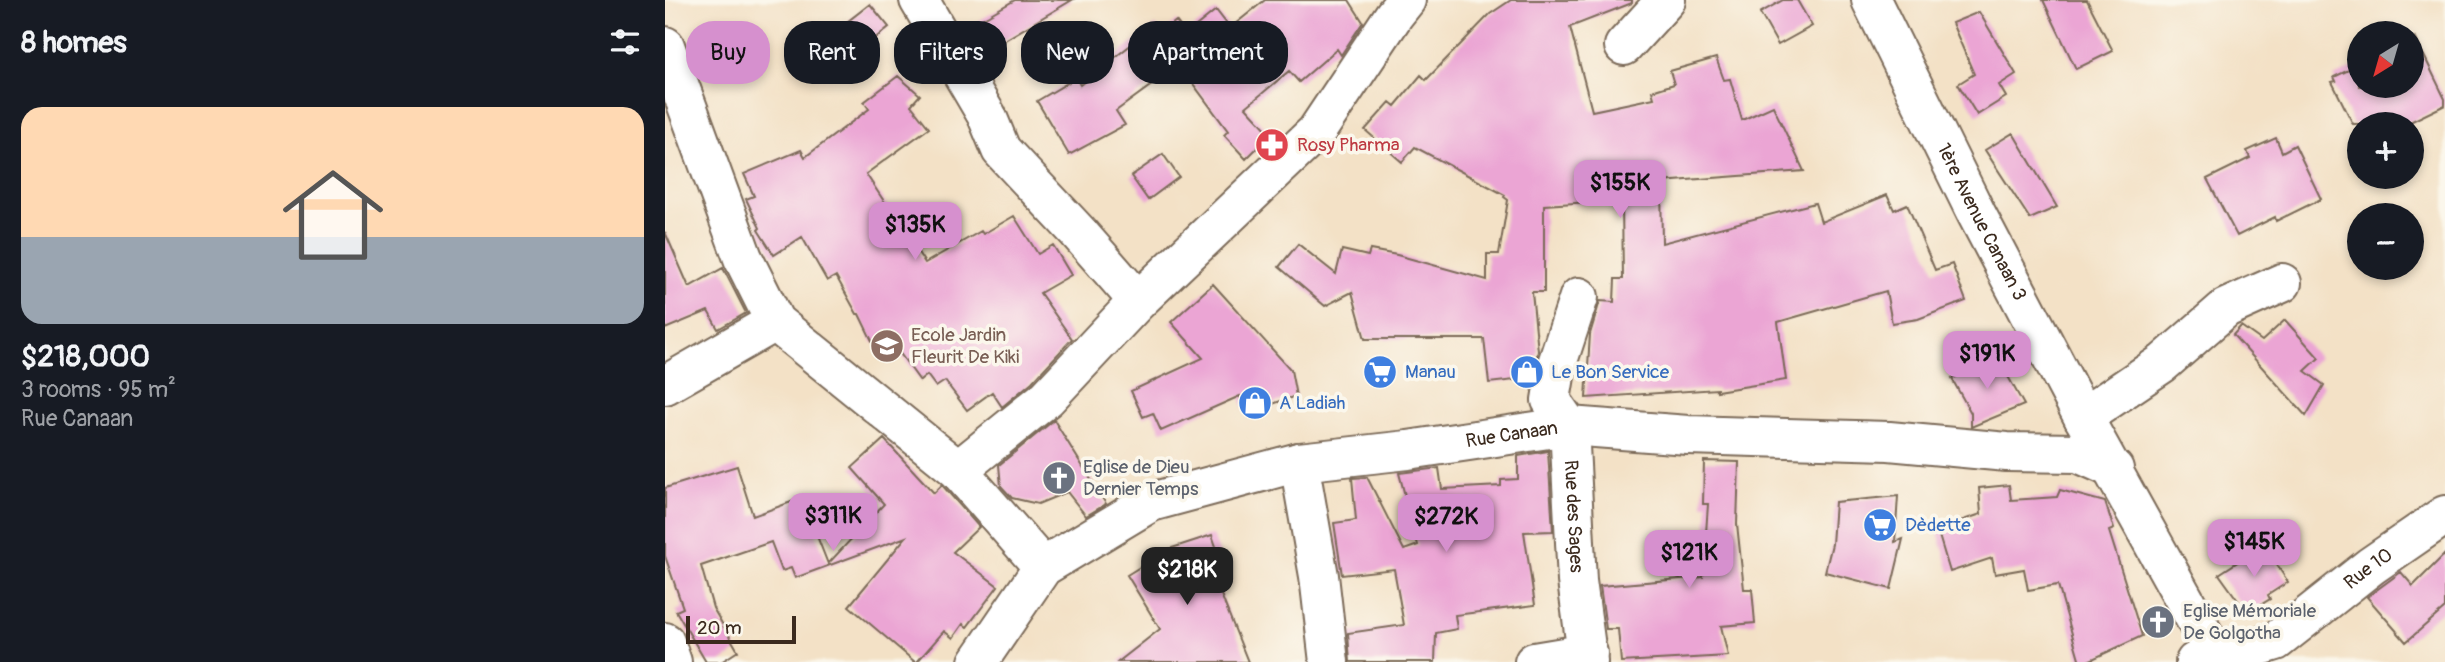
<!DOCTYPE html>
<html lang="en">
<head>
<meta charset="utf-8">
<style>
	body { margin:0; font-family:Pangolin,sans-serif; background:#242831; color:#f1f3f6; height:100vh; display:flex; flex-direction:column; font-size:26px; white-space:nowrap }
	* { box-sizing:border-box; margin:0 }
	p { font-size:23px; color:#9ea1a6 }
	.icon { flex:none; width:38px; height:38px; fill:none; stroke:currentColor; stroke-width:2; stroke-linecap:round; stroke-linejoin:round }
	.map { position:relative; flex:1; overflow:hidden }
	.panel { display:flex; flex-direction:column; background:#171b24; width:665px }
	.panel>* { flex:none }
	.hud { position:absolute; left:21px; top:21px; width:665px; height:63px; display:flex; gap:14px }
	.needle { width:46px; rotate:217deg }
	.tools { position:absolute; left:1682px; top:21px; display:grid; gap:14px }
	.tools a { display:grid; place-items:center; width:77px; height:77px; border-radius:50%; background:#171b24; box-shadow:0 4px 10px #0003; font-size:35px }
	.scale { position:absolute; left:21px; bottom:18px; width:110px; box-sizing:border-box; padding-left:7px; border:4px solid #3b2a1e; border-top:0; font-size:19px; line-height:24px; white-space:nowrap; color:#3b2a1e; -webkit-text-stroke:5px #fbf7ec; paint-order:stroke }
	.price { position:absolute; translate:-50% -60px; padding:0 16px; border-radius:14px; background:#d690ce; color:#111; font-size:23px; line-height:46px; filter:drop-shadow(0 2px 4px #0008) }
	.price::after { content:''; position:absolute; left:50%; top:42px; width:21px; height:16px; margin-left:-10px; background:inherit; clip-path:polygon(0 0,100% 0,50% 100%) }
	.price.selected { background:#222; color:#fff }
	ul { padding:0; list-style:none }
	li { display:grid; align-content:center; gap:14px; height:371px; padding:0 21px }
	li+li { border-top:2px solid #363941 }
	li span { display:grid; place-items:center; height:217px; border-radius:21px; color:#555 }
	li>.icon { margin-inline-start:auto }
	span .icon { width:126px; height:126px; fill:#fffc; stroke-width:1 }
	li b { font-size:30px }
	h2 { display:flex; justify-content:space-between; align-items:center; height:84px; padding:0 21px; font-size:30px }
	.pill { padding:0 24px; border-radius:28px; background:#171b24; box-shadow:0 4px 10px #0003; font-size:24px; line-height:63px }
	.pill.selected { background:#d690ce; color:#111 }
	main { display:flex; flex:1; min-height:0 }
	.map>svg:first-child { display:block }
</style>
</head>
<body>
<main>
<section class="panel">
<h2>8 homes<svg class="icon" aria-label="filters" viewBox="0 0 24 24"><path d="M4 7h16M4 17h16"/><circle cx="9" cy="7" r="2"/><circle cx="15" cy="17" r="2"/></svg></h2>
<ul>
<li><span style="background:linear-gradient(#ffd9b3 60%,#9aa5b1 0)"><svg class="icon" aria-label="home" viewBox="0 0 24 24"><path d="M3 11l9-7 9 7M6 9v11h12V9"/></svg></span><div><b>$218,000</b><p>3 rooms · 95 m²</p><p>Rue Canaan</p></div></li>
</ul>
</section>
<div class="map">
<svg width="1780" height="662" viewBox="0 0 1780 662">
	<rect width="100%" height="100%" fill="#fbf7ec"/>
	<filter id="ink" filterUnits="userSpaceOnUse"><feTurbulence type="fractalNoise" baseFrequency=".0143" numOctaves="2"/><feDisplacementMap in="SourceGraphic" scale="14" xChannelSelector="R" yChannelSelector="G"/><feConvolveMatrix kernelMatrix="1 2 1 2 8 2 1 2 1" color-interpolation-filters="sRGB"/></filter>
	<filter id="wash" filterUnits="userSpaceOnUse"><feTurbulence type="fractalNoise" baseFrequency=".00686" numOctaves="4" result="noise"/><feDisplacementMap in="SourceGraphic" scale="28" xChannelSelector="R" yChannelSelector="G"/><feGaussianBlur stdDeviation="1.57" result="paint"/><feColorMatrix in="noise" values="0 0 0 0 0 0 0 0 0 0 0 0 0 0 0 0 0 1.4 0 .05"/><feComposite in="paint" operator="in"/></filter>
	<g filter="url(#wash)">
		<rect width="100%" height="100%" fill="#f3e1c6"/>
		<g id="blocks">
			<path fill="#eba5d4" d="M350,0h57l-84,50 -15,-26z
				M600,0h84l14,22 -22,33 -4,-6 -38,33 -10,-11 -43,36 23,25 -3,2 2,3 -22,22 -22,-24 4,-4 -49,-66 -63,46 9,14 -56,30 -32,-54 39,-23 4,7 76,-60 5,8 15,-12 10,13 30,-24 14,18z
				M846,0h121v3l-62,24 22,84 62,-13 -2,-7 22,-7 -4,-13 46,-13 8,22 6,-1 12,41 31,-14 31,65 -143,11 1,61 153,-40 6,19 66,-27 7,15 13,-6 28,66 17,-6 14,37 -48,18 -26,4 -6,-32 -108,31 8,58 -69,11v-2l-131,9 4,-64 10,-33 14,1 1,-23h8l-1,-79 -78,5v87h-12l6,59 -6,27 -43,5 -5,-44h-119l-13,-47 -27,14 -46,-39 19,-23 38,30 6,-24 26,6 2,-6 27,5 90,25v-26h12l9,-54 -4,-3 1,-2 -90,-48 -13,15 -37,-32 25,-28 5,4 26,-31 5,5 64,-66z
				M1118,0h14l15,26 -34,19 -18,-32z
				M1378,0h44l26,51 -37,18z
				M205,4l19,23 -32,26 -19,-24z
				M1314,12l37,62 -17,11 7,12 -29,18 -19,-31 16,-10 -22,-51z
				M1750,37l30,62v6l-39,19h-53l-21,-42 4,-1 -2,-4 25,-12v21h52v-47z
				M233,76l22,19 -9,10 18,23 -63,46 59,89 56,-32 2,3 31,-18 24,38 15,-9 18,30 -31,18 32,46 -40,43 -30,25 -10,-15 -25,18 -22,-29 -9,6 -9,-12 -7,6 -32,-44 -15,6 -14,-29h-2l-21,-38 -9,5 -25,-44 -28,18 -16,-25 2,-2 -14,-29 8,-3 -10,-22 57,-24 4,7 64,-48 -5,-7z
				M1348,133l44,74 -27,12 -45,-69z
				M1611,138l6,14 13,-7 26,54 -45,22 -1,-4 -38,19 -30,-57 43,-21 -3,-7z
				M498,154l16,23 -31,23 -17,-24z
				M0,232l24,55 34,-19 23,45 -28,16 -10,-18 -43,18z
				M548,284l78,86 5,26 -51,17 -5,-17 -79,35 -8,-18 -10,4 -12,-26 72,-33 -32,-36z
				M1620,320l34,38 -14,13 19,14 -18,31 -73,-81 8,-9 21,15z
				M1331,355l28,50 -53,22v-14l-19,-34z
				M389,420l52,84 -20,12 -19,-24 -29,12 -26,-6 -11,-12 -2,-21z
				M219,439l50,54 8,-8 37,42 -26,25 45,34 -31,41 -4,-3 -10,14 -9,-7 -27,31h-2l-66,-56 57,-69 -111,41 -4,-10 -9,3 -11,-29 -70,24 12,42 25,43 -17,11h-15l-30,-51 7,-3 -18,-52v-68l72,-22 16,50 49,-18 26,66 56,-60 -32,-36z
				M883,451l5,80 -29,1 11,73 -80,10 2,14 -21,4 -1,29h-85l-2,-29 56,-8 -10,-56 -52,6 -8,-52 22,-3 -4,-42 15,-1 37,73 14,-5 -19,-72 40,-5 3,21 59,-3v-6l17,-1v-23z
				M1039,461l35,1 -2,62 7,65h8l3,34 -34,3 7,30 -107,6 -3,-33h-12l-6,-43 103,-9 5,-73h-5z
				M1344,485l2,15 46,-3 3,-7 45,12 9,27 -5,2 33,105 -56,26h-6l-22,-77 -30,5 -4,-21 -29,5 -3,-16 -42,14 -13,-43 44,-15 -2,-26z
				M1233,496l-3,46 8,-3 -12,50 -66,-17 7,-28 3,-42z
				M547,535l17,49 -11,3 30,75h-130l42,-33 -33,-54 42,-26z
				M1599,545l24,37 -20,13 2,4 -23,14 -28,-39z
				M1780,554v54l-39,34 -39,-45 34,-25 12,14z"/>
		</g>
	</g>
	<g filter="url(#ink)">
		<use href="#blocks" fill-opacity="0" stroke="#7b6a59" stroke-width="2"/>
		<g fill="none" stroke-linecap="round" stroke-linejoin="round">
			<g stroke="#7b6a59" stroke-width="42">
				<g id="minor">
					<path d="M254,0l68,116 14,34 76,81 61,70"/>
					<path d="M0,46l78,212 32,64 183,148 85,97"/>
					<path d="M959,46l42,-46"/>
					<path id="s1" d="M914,297l-22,67 -6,36 18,26 8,155 11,81"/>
					<path d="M0,385l110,-63"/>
					<path d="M1418,417l80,-54 63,-55 56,-25"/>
					<path d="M634,462l20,114 10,86"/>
					<path d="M293,470l89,-72 91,-97 178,-169 78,-117 12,-15"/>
					<path d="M0,642l7,20"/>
					<path id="s2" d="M313,662l65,-95 108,-65 148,-40 109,-12 161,-24 119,9 201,6 118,11 71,1 36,16"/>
					<path d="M869,662l54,-9"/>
					<path id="s3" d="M1530,662l23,-3 58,-18 95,-75 74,-51"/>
				</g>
			</g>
			<g stroke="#7b6a59" stroke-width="42">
				<g id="major">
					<path id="s4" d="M1206,0l105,213 107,204 136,245"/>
				</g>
			</g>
			<use href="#minor" stroke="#fff" stroke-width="38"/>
			<use href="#major" stroke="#fff" stroke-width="38"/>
		</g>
	</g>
	<defs>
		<g id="pharmacy-disc" transform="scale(1.75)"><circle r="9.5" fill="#e0444e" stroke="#fbf7ec"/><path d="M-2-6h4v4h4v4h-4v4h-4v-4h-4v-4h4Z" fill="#fff"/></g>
		<g id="school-disc" transform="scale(1.75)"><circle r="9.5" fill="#8d6e63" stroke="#fbf7ec"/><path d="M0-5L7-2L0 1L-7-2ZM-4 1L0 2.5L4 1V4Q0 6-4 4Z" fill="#fff"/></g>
		<g id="supermarket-disc" transform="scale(1.75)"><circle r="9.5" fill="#3f7fe0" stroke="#fbf7ec"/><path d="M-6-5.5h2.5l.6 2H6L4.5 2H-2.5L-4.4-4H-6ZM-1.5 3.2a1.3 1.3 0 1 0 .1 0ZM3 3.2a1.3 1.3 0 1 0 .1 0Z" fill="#fff"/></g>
		<g id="shop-disc" transform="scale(1.75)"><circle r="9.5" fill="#3f7fe0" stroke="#fbf7ec"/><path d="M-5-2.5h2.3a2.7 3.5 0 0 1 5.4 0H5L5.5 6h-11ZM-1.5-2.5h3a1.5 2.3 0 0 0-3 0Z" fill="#fff"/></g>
		<g id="church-disc" transform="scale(1.75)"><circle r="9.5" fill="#6b7280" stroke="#fbf7ec"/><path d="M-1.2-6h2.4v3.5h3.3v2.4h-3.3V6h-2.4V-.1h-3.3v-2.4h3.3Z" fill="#fff"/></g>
	</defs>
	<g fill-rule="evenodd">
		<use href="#pharmacy-disc" x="607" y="145"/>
		<use href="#school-disc" x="222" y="346"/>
		<use href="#supermarket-disc" x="715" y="372"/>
		<use href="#shop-disc" x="862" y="372"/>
		<use href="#shop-disc" x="590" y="403"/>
		<use href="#church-disc" x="394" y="478"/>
		<use href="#supermarket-disc" x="1215" y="525"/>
		<use href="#church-disc" x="1493" y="622"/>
	</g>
	<g text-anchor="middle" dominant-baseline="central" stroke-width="7" stroke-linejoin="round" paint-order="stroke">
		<g font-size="19" fill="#be3a42" stroke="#fbf7ec" text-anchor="start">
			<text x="632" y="145">Rosy Pharma</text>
		</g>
		<g font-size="19" fill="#3b2a1e" stroke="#fbf7ec">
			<text stroke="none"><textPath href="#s4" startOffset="248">1ère Avenue Canaan 3</textPath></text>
			<text stroke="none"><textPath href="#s2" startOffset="609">Rue Canaan</textPath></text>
			<text stroke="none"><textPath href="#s1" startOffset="229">Rue des Sages</textPath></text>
			<text stroke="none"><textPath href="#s3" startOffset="201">Rue 10</textPath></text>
		</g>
		<g font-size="19" fill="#785e54" stroke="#fbf7ec" text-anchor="start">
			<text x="246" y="335">Ecole Jardin<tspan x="246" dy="22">Fleurit De Kiki</tspan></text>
		</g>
		<g font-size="19" fill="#366cbe" stroke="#fbf7ec" text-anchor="start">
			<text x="740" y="372">Manau</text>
			<text x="886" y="372">Le Bon Service</text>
			<text x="614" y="403">A Ladiah</text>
			<text x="1240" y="525">Dèdette</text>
		</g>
		<g font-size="19" fill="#5b616d" stroke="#fbf7ec" text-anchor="start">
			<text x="418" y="467">Eglise de Dieu<tspan x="418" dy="22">Dernier Temps</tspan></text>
			<text x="1518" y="611">Eglise Mémoriale<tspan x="1518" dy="22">De Golgotha</tspan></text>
		</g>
	</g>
</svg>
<div class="tools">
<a><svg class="needle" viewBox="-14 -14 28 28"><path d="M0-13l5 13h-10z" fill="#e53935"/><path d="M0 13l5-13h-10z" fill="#9ea1a6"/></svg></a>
<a>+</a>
<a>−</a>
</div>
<div class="scale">20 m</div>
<b class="price" style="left:955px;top:220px">$155K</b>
<b class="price" style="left:250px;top:262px">$135K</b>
<b class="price" style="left:1322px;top:391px">$191K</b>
<b class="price" style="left:168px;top:553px">$311K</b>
<b class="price" style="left:781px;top:554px">$272K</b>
<b class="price" style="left:1589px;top:579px">$145K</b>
<b class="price" style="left:1024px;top:590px">$121K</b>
<b class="price selected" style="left:522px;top:607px">$218K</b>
<div class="hud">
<a class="pill selected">Buy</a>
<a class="pill">Rent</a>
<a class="pill">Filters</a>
<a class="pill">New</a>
<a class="pill">Apartment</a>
</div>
</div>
</main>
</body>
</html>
